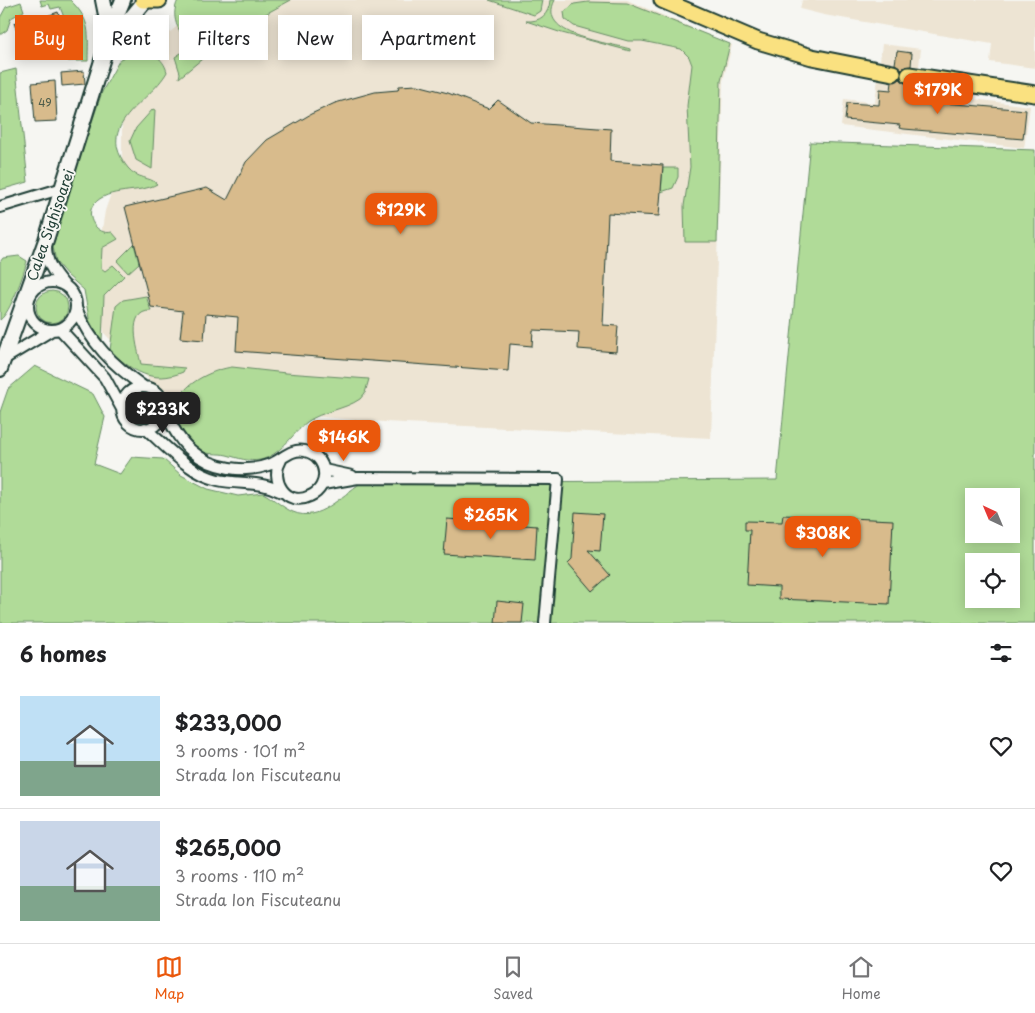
<!DOCTYPE html>
<html lang="en">
<head>
<meta charset="utf-8">
<style>
	body { margin:0; font-family:"Playpen Sans",sans-serif; background:#f6f6f6; color:#202124; height:100vh; display:flex; flex-direction:column; font-size:19px; white-space:nowrap }
	* { box-sizing:border-box; margin:0 }
	p { font-size:16px; color:#757577 }
	.icon { flex:none; width:28px; height:28px; fill:none; stroke:currentColor; stroke-width:2; stroke-linecap:round; stroke-linejoin:round }
	.map { position:relative; height:623px; overflow:hidden }
	.side { display:flex; flex-direction:column; background:#fff; flex:1 }
	.side>* { flex:none }
	.banner { position:absolute; left:15px; top:15px; width:500px; height:45px; display:flex; gap:10px }
	.needle { width:32px; rotate:316deg }
	.controls { position:absolute; left:965px; top:488px; display:grid; gap:10px }
	.controls a { display:grid; place-items:center; width:55px; height:55px; border-radius:0px; background:#fff; box-shadow:0 2px 12px #0003; font-size:25px }
	.price { position:absolute; translate:-50% -42px; padding:0 11px; border-radius:10px; background:#ea580c; color:#fff; font-size:16px; line-height:32px; filter:drop-shadow(0 1px 2px #0008) }
	.price::after { content:''; position:absolute; left:50%; top:30px; width:15px; height:11px; margin-left:-8px; background:inherit; clip-path:polygon(0 0,100% 0,50% 100%) }
	.price.active { background:#222; color:#fff }
	ul { padding:0; list-style:none }
	li { display:flex; align-items:center; gap:15px; height:125px; padding:0 20px }
	li+li { border-top:1px solid #e0e0e0 }
	li span { display:grid; place-items:center; flex:none; width:140px; height:100px; border-radius:0px; color:#555 }
	li>.icon { margin-inline-start:auto }
	span .icon { width:60px; height:60px; fill:#fffc; stroke-width:1 }
	li b { font-size:21px }
	h2 { display:flex; justify-content:space-between; align-items:center; height:60px; padding:0 20px; font-size:21px }
	.chip { padding:0 18px; border-radius:0px; background:#fff; box-shadow:0 2px 12px #0003; font-size:18px; line-height:45px }
	.chip.active { background:#ea580c; color:#fff }
	.menu { display:flex; justify-content:space-around; align-items:center; height:70px; border-top:1px solid #e0e0e0; background:#fff; font-size:14px; color:#757577 }
	.menu a { display:grid; justify-items:center; gap:2px }
	.menu .active { color:#ea580c }
	.map>svg:first-child { display:block }
</style>
</head>
<body>
<div class="map">
<svg width="1035" height="623" viewBox="0 0 1035 623">
	<rect width="100%" height="100%" fill="#f6f6f2"/>
	<filter id="ink" filterUnits="userSpaceOnUse"><feTurbulence type="fractalNoise" baseFrequency=".02" numOctaves="2"/><feDisplacementMap in="SourceGraphic" scale="10" xChannelSelector="R" yChannelSelector="G"/><feConvolveMatrix kernelMatrix="1 2 1 2 8 2 1 2 1" color-interpolation-filters="sRGB"/></filter>
	<g filter="url(#ink)">
		<path fill="#ede4d3" d="M240,0h387l105,45 -9,36 -12,357 -346,-17 -193,-18 -68,-70 -10,-55 11,-67 17,-50v-88l67,-57z
			M802,0h233v68l-45,-6 2,-18 -168,-29 -24,-6z
			M882,44l39,5 -5,43 114,14 -6,42 -183,-22 3,-27 31,4z"/>
		<path fill="#b0db98" stroke="#688c66" fill-rule="evenodd" d="M40,0h30c22,21 18,33 18,61h-20l-1,-2 8,-8v-5l-15,-39 -9,2 -2,-5 -7,2z
			M178,0h113l-60,33 -36,14c-15,-11 -26,-28 -17,-47z
			M489,0h53l-2,11 -6,4z
			M550,0h5c-19,36 53,42 75,49v2l-68,-18 -36,-12c14,1 23,-6 24,-21z
			M21,2l3,9 -13,7 -4,12 -7,5v-17l6,-11z
			M588,2l39,1 103,41 -9,37 -4,161h-32l-1,-36 6,-39 -3,-61 5,-41 -3,-8 -8,-8 -39,-8h-14l-54,-15 -9,-7 -1,-7 10,-8z
			M141,19l14,24 -21,-1 -11,4 4,-11z
			M137,51c14,0 26,6 30,21 -18,32 -74,52 -39,96 9,11 23,9 29,16 -17,10 -49,3 -63,20 -10,12 3,32 18,28l6,7 -16,9 -1,20 4,3 8,-6 11,11 -20,20 -2,44 -12,-16 -6,-34 -17,-15 -11,-13 -4,-21 50,-149 18,-33z
			M181,53l21,6 -23,19 1,-5 -5,-16z
			M16,69l12,113 -28,8v-117z
			M153,109l2,1 -3,59 -16,-9 -6,-19 6,-13z
			M810,142l225,8v473h-1035v-211l8,-23 27,-23 58,28 12,23 -11,47 26,10 12,-17 31,2 18,16 27,14 30,7 25,-3c10,5 20,15 30,19 25,11 48,-16 68,-29l416,-3zM974,496h37v38h-37zM974,561h37v38h-37z
			M663,168h15v9l-5,11 -12,4z
			M134,244l5,19 -11,10 -11,-12z
			M19,256l8,5c-3,13 -17,52 -27,59v-58l3,-4z
			M36 307a16 16 0 1 1 32 0a16 16 0 1 1-32 0Z
			M146,296l5,15c-26,-1 -13,39 -10,53l44,4 -2,4c-30,13 -52,-1 -73,-22l6,-44 7,-6z
			M232,367l54,6 83,6 -4,14 -5,6c-16,11 -38,12 -53,23 -15,12 -27,34 -47,38 -11,2 -22,-2 -33,-5 -9,-2 -19,0 -26,-4 -7,-3 -12,-10 -17,-16 -28,-36 16,-63 48,-68z
			M131 408a12 12 0 1 1 24 0a12 12 0 1 1-24 0Z"/>
		<path fill="#d8bb8c" stroke="#1f3d34" d="M58,12l9,29 -42,15 -11,-33 15,-5 1,4z
			M897,51l15,2 -1,13 -9,3 -7,-5z
			M84,71l1,13 -23,2 -1,-13z
			M900,79l8,5 -2,12 27,3v3l93,8 -3,29 -119,-10 -5,-1 1,-3 -55,-5 2,-17 32,2 1,-16 11,1 1,-8z
			M55,81l2,40 -22,1 -3,-39z
			M417,85l31,8 41,16 9,-9 33,23 80,6 -1,32 53,4 -4,51 -51,-3 -5,112 15,1 -2,26 -38,-3 1,-17 -46,-2 -1,16 -22,-2 -2,27 -272,-20 2,-34 -32,-3 -2,26 -24,-2 3,-27 -32,-4 -26,-100 82,-19 20,12 19,-38 21,-22 44,-26 24,-11 40,-11 23,-2 1,-4z
			M575,512l28,2 -3,37 -12,-1 22,25 -18,16 -24,-28 4,-4z
			M783,515l110,5 -4,84 -110,-5v-12l-32,-2 3,-55h-5v-9l37,1z
			M447,519l90,7 -2,34 -91,-6z
			M497,601l27,3 -2,19h-27z"/>
		<g fill="none" stroke-linecap="round" stroke-linejoin="round">
			<g stroke="#1f3d34" stroke-width="14">
				<path id="minor" d="M0,207l63,-19
					M46,245c0,18 7,27 18,40
					M28 306a24 24 0 1 1 48 0a24 24 0 1 1-48 0Z
					M76,308c14,35 37,57 68,79
					M60,329l45,49 17,31
					M4,359l48,-29
					M122 408a21 21 0 1 1 42 0a21 21 0 1 1-42 0Z
					M164,411c8,14 15,30 28,40 20,18 53,23 79,13 12,-5 20,-16 34,-13 23,5 26,36 5,45 -24,12 -41,-17 -29,-36
					M145,428c22,19 44,45 73,52 24,5 41,0 64,12
					M324,470l28,6
					M323,484l35,-6 200,1 -13,144"/>
			</g>
			<g stroke="#1f3d34" stroke-width="18">
				<path id="secondary" d="M103,0l3,15v16
					M114,44l7,-14 24,-29
					M0,369l46,-129 69,-221 8,-19"/>
			</g>
			<g stroke="#1f3d34" stroke-width="19">
				<path id="primary" d="M143,0h16
					M662,0l96,41 54,16 81,16
					M909,75l126,19"/>
			</g>
			<use href="#minor" stroke="#f6f6f2" stroke-width="10"/>
			<use href="#secondary" stroke="#f6f6f2" stroke-width="14"/>
			<use href="#primary" stroke="#fae180" stroke-width="15"/>
		</g>
	</g>
	<g text-anchor="middle" dominant-baseline="central" stroke-width="4" stroke-linejoin="round" paint-order="stroke">
		<g font-size="11" fill="#4d5c4a">
			<text x="45" y="102">49</text>
		</g>
		<g font-size="14" fill="#1f3d34" stroke="#f6f6f2">
			<text transform="translate(50 225) rotate(-71)">Calea Sighișoarei</text>
		</g>
	</g>
</svg>
<div class="controls">
<a><svg class="needle" viewBox="-14 -14 28 28"><path d="M0-13l5 13h-10z" fill="#e53935"/><path d="M0 13l5-13h-10z" fill="#757577"/></svg></a>
<a><svg class="icon" aria-label="locate" viewBox="0 0 24 24"><circle cx="12" cy="12" r="6"/><path d="M12 2v4M12 18v4M2 12h4M18 12h4"/></svg></a>
</div>
<b class="price" style="left:938px;top:115px">$179K</b>
<b class="price" style="left:401px;top:235px">$129K</b>
<b class="price active" style="left:163px;top:434px">$233K</b>
<b class="price" style="left:344px;top:462px">$146K</b>
<b class="price" style="left:491px;top:540px">$265K</b>
<b class="price" style="left:823px;top:558px">$308K</b>
<div class="banner">
<a class="chip active">Buy</a>
<a class="chip">Rent</a>
<a class="chip">Filters</a>
<a class="chip">New</a>
<a class="chip">Apartment</a>
</div>
</div>
<section class="side">
<h2>6 homes<svg class="icon" aria-label="filters" viewBox="0 0 24 24"><path d="M4 7h16M4 17h16"/><circle cx="9" cy="7" r="2"/><circle cx="15" cy="17" r="2"/></svg></h2>
<ul>
<li><span style="background:linear-gradient(#bfe0f5 65%,#7fa58c 0)"><svg class="icon" aria-label="home" viewBox="0 0 24 24"><path d="M3 11l9-7 9 7M6 9v11h12V9"/></svg></span><div><b>$233,000</b><p>3 rooms · 101 m²</p><p>Strada Ion Fiscuteanu</p></div><svg class="icon" aria-label="heart" viewBox="0 0 24 24"><path d="M12 20l-8-8c-3-5 5-10 8-4 3-6 11-1 8 4z"/></svg></li>
<li><span style="background:linear-gradient(#c9d6e8 65%,#7fa58c 0)"><svg class="icon" aria-label="home" viewBox="0 0 24 24"><path d="M3 11l9-7 9 7M6 9v11h12V9"/></svg></span><div><b>$265,000</b><p>3 rooms · 110 m²</p><p>Strada Ion Fiscuteanu</p></div><svg class="icon" aria-label="heart" viewBox="0 0 24 24"><path d="M12 20l-8-8c-3-5 5-10 8-4 3-6 11-1 8 4z"/></svg></li>
</ul>
</section>
<nav class="menu">
<a class="active"><svg class="icon" aria-label="map" viewBox="0 0 24 24"><path d="M3 6l6-2 6 2 6-2v14l-6 2-6-2-6 2zM9 4v14M15 6v14"/></svg>Map</a>
<a><svg class="icon" aria-label="saved" viewBox="0 0 24 24"><path d="M7 4h10v16l-5-4-5 4z"/></svg>Saved</a>
<a><svg class="icon" aria-label="home" viewBox="0 0 24 24"><path d="M3 11l9-7 9 7M6 9v11h12V9"/></svg>Home</a>
</nav>
</body>
</html>
